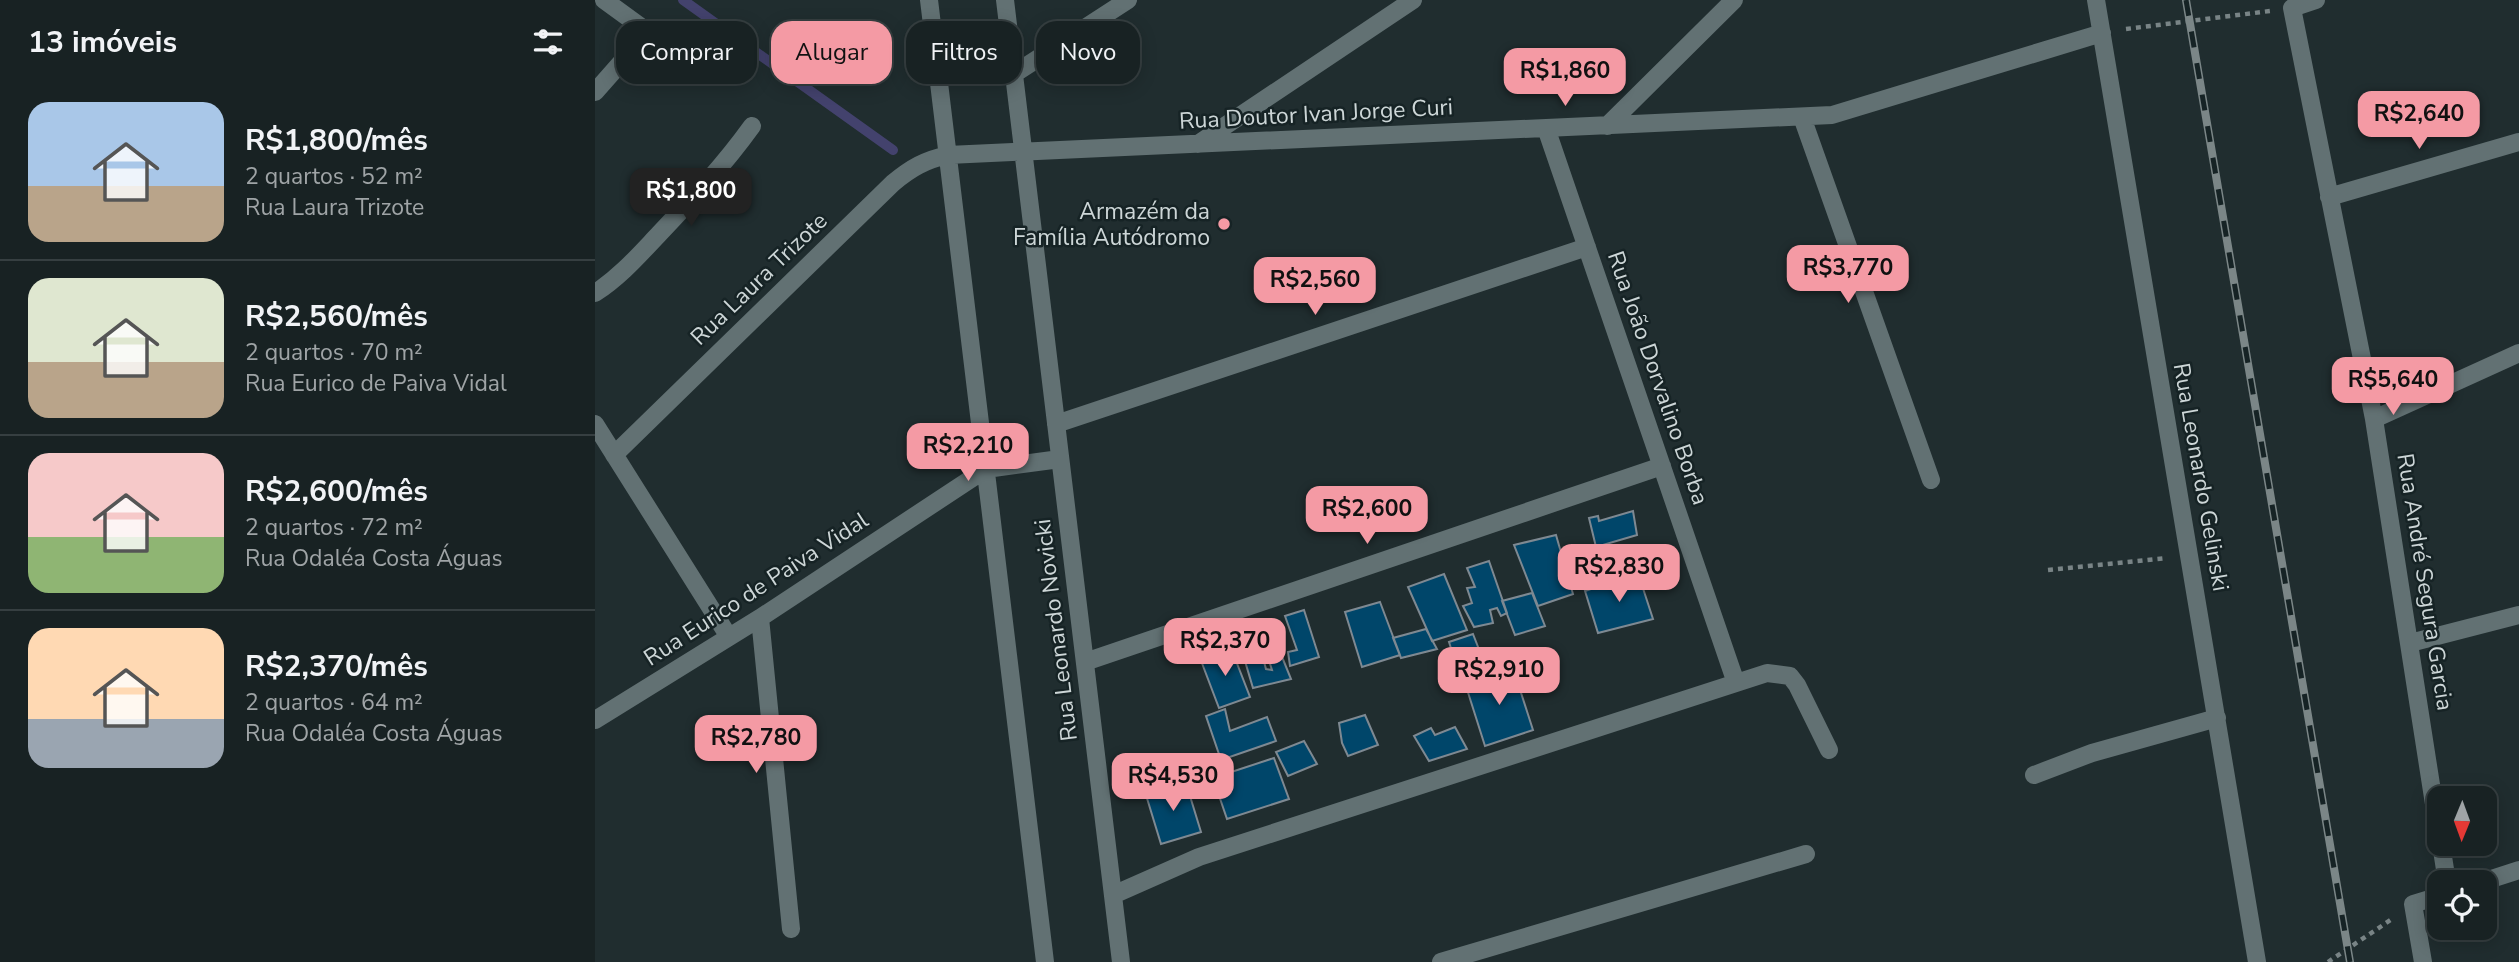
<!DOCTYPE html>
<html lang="pt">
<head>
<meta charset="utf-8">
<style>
	body { margin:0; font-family:"Nunito Sans",sans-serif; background:#212a2b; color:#f1f3f6; height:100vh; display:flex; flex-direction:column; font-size:26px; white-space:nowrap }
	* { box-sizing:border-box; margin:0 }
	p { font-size:23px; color:#9fa4a6 }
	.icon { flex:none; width:38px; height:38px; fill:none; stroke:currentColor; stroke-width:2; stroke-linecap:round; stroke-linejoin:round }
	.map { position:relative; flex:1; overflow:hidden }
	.details { display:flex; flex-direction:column; background:#182223; width:595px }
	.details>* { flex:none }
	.banner { position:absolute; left:21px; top:21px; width:665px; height:63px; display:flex; gap:14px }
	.needle { width:46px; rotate:181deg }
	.buttons { position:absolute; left:1832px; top:786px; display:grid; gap:14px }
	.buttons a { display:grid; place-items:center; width:70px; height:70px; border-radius:14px; background:#182223; box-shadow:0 4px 18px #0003,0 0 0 2px #363f41; font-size:35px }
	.price { position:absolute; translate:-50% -60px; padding:0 16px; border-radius:14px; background:#f49aa4; color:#111; font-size:23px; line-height:46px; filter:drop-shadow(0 2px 4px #0008) }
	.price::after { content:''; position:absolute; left:50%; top:42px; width:21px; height:16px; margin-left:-10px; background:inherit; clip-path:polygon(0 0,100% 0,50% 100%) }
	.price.selected { background:#222; color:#fff }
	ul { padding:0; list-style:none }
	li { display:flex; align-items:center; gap:21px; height:175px; padding:0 28px }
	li+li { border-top:2px solid #363f41 }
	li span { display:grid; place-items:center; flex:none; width:196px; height:140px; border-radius:21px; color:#555 }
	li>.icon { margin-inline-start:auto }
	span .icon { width:84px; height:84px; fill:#fffc; stroke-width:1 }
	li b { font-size:30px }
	h2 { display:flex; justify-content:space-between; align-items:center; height:84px; padding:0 28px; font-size:30px }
	.tag { padding:0 24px; border-radius:21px; background:#182223; box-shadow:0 4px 18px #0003,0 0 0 2px #363f41; font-size:24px; line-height:63px }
	.tag.selected { background:#f49aa4; color:#111 }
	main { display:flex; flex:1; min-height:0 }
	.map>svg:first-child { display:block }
</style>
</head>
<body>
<main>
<section class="details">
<h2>13 imóveis<svg class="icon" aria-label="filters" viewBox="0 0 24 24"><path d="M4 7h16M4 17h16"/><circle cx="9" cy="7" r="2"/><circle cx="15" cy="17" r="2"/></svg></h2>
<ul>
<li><span style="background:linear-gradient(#a9c7e8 60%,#b9a48a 0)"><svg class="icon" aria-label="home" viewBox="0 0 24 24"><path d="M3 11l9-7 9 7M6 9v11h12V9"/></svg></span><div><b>R$1,800/mês</b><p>2 quartos · 52 m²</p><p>Rua Laura Trizote</p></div></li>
<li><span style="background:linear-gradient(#dfe7d0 60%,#b9a48a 0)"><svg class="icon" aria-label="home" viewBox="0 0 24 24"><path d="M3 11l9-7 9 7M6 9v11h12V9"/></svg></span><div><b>R$2,560/mês</b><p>2 quartos · 70 m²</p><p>Rua Eurico de Paiva Vidal</p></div></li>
<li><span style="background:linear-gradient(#f6c9c9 60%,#8fb573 0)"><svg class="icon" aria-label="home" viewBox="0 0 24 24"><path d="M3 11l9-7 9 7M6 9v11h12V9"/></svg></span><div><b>R$2,600/mês</b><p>2 quartos · 72 m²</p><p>Rua Odaléa Costa Águas</p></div></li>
<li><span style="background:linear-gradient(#ffd9b3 65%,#9aa5b1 0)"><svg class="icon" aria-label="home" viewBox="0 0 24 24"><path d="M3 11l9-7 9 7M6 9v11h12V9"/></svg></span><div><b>R$2,370/mês</b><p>2 quartos · 64 m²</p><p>Rua Odaléa Costa Águas</p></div></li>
</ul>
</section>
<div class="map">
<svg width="1924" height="962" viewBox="0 0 1924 962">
	<rect width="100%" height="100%" fill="#202d2f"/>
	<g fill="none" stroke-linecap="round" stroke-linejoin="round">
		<path stroke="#43426d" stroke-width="10" d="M88,0l210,150"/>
	</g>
	<path fill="#00466a" stroke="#7e8992" stroke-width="2" d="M1038,511l4,24 -41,12 -7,-29 9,-2 1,5z
		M961,535l17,59 -35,12 -24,-61z
		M894,561l18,52 -6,3 -4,-8 -7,2 3,13 -19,4 -11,-21 9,-3 -5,-15 8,-1 -8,-19z
		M1043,573l15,46 -55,14 -13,-42z
		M849,574l23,56 -35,11 -24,-54z
		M937,593l13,33 -30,9 -13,-34z
		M785,602l20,53 -38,12 -17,-55z
		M709,610l15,47 -29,9 -2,-14 9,-2 -12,-34z
		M831,629l11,20 -36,9 -8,-20z
		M878,634l12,31 -26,9 -10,-32z
		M681,642l15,37 -38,9 -11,-37 18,-4 6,22 6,1 -8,-25z
		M636,648l19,49 -31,11 -19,-50z
		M918,668l20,62 -48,16 -20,-63z
		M630,709l5,22 37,-14 9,24 -55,19 -15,-44z
		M770,715l13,30 -30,11 -6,-13 -3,-20z
		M860,727l12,22 -38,12 -15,-25 17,-8 4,7z
		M709,741l13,23 -29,12 -12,-24z
		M679,758l15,41 -62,20 -14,-41z
		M591,783l15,49 -40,12 -15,-49z"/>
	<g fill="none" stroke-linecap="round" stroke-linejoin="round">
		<path stroke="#798486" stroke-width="4.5" stroke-dasharray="5 5" stroke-linecap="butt" d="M1531,29l144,-18
			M1453,570l119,-12
			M1733,962l64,-43"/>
		<path stroke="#627173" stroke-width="18" d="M334,0l116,962
			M410,0l116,962
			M1501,0l161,962
			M1721,0l-24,8 82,411 65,417
			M419,74l114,-74
			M0,92l53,-60 -44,-32
			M1207,117l129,363
			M1012,126l127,-126
			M951,128l190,555
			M603,144l215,-144
			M1734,197l190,-55
			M0,293c25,-16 44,-38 64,-59 33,-35 65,-69 93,-108
			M1779,419l145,-66
			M0,424l134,213
			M461,424l531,-177
			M19,455l279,-272c18,-15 32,-23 55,-28l884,-40 270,-82
			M165,618l31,311
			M1815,643l109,-28
			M490,662l577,-196
			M0,720l165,-102 226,-149 74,-10
			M1439,775l58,-22 125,-35
			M1846,844l6,38
			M1887,882l37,-12
			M518,895l86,-38 568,-184 23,3 7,9 32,65
			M846,962l365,-108
			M1828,962l-10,-58 26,-8"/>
		<g stroke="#7b8687" stroke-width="8">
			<path id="rail" d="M1591,0l164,962"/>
		</g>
		<use href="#rail" stroke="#162325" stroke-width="5" stroke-dasharray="16" stroke-linecap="butt"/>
	</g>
	<circle fill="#f49aa4" stroke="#162325" stroke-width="2.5" cx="629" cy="224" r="7"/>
	<g text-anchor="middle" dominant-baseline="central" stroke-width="5" stroke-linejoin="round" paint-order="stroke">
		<g font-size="23" fill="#cdd6d7" stroke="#162325">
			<text transform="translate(721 114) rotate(-3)">Rua Doutor Ivan Jorge Curi</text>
			<text transform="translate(164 279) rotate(-44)">Rua Laura Trizote</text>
			<text transform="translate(1063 378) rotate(71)">Rua João Dorvalino Borba</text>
			<text transform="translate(1606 477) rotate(80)">Rua Leonardo Gelinski</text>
			<text transform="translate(1830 582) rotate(81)">Rua André Segura Garcia</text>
			<text transform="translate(161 589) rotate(-33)">Rua Eurico de Paiva Vidal</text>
			<text transform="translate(461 630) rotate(-97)">Rua Leonardo Novicki</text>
		</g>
		<g font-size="23" fill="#cdd6d7" stroke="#162325" text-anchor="end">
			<text x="615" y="211">Armazém da<tspan x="615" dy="26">Família Autódromo</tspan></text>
		</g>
	</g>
</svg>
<div class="buttons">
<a><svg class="needle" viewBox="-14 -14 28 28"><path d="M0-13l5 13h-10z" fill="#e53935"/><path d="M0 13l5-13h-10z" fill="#9fa4a6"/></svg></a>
<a><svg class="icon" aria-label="locate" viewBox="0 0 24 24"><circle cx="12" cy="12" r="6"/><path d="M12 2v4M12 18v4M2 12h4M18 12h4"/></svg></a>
</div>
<b class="price" style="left:970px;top:108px">R$1,860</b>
<b class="price" style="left:1824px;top:151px">R$2,640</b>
<b class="price selected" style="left:96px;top:228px">R$1,800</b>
<b class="price" style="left:1253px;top:305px">R$3,770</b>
<b class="price" style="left:720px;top:317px">R$2,560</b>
<b class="price" style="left:1798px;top:417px">R$5,640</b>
<b class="price" style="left:373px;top:483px">R$2,210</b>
<b class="price" style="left:772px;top:546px">R$2,600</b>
<b class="price" style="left:1024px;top:604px">R$2,830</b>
<b class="price" style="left:630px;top:678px">R$2,370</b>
<b class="price" style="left:904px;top:707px">R$2,910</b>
<b class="price" style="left:161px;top:775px">R$2,780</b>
<b class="price" style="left:578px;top:813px">R$4,530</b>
<div class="banner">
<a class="tag">Comprar</a>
<a class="tag selected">Alugar</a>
<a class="tag">Filtros</a>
<a class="tag">Novo</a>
</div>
</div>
</main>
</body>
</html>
